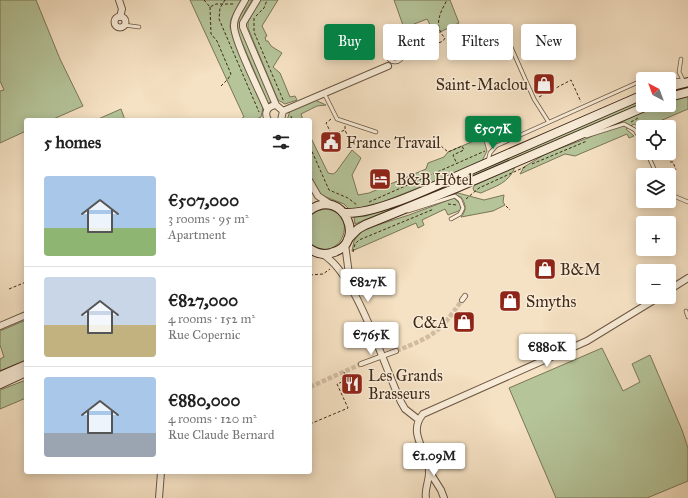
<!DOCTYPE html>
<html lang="en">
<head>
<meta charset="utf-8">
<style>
	body { margin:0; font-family:"IM FELL Great Primer",serif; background:#f2f2f2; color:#222; height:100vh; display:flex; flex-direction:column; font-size:15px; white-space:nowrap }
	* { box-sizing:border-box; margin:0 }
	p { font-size:13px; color:#767676 }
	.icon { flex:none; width:22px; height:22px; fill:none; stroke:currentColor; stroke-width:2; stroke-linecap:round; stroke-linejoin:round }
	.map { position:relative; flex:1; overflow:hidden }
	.panel { position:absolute; left:24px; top:118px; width:288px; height:356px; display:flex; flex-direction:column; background:#fff; border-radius:4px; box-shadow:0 2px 10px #0003 }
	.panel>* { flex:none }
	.hud { position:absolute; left:324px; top:24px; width:304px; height:36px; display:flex; gap:8px }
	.needle { width:26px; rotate:319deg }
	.tools { position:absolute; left:636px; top:72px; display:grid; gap:8px }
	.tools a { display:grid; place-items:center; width:40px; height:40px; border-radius:4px; background:#fff; box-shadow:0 2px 10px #0003; font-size:20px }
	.price { position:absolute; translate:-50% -34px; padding:0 9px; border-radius:4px; background:#fff; color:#222; font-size:13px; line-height:26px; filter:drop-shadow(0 1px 2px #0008) }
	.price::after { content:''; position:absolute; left:50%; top:24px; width:12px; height:9px; margin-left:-6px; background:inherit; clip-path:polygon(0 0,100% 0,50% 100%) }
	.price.on { background:#0b8043; color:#fff }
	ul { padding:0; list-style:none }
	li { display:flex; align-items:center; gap:12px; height:100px; padding:0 20px }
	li+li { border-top:1px solid #e0e0e0 }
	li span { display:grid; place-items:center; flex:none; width:112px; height:80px; border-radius:4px; color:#555 }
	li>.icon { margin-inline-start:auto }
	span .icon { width:48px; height:48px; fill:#fffc; stroke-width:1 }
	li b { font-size:17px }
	h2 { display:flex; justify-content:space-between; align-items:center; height:48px; padding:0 20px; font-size:17px }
	.pill { padding:0 14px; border-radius:4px; background:#fff; box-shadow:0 2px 10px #0003; font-size:14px; line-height:36px }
	.pill.on { background:#0b8043; color:#fff }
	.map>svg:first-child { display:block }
</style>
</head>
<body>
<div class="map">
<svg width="688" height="498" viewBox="0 0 688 498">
	<rect width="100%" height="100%" fill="#f5e1c3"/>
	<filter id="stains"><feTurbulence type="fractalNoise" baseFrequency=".005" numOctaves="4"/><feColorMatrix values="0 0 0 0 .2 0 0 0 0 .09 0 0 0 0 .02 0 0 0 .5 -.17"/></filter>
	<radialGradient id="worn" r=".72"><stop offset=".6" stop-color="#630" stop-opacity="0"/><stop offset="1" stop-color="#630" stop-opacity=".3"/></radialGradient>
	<path fill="#b5c499" stroke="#7a7658" d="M0,0h36l24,59 23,47 -32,14h-25v11l-26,12v-52l4,-1 -4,-9z
		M190,0h51l-10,19 -1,8 33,81 -2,9 -7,3h-15l5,-3z
		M248,0h4c-6,9 -12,18 -11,29l31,73 -4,1 -30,-70 -2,-12z
		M260,0h18l-16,26 5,10 -2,1 1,4h2l3,5 11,7 -9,14 7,6 10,24 5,-1 2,4 -12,4 -7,-4 -30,-72v-6z
		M394,0h56l9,23 -21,10 -5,-3 -6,-11 -23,9z
		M688,96v13l-42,18h-7l-5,-3 -8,5 8,7 -5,2 -2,-4 -52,22 -10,-2 -45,20 4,-7 23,-14 41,-15 63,-30 8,-3h10v-4z
		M643,99v4l-189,82 -99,39 -1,-7 12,-1 43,-15z
		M315,100l11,5 -9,1 -16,8 2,6h-16l3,-9z
		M121,109l4,11h-29z
		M310,136l18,37 5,1 3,-2 16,-22 9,8 -9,17 6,20 11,-2 57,-24 2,-6 16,-6 4,-5 35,-15 4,14 -5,10 -21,10 -99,39h-12l-6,-6 -23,-9 -4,-4 -7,-17z
		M515,167c-6,16 -19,19 -34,26l-7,-2 -1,-3 2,-3z
		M458,193l26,7 20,-5 -1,7 2,3 -12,6 -32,6c6,-7 5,-13 0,-20l-8,-3z
		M454,198l6,6 1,6 -13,5 -3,-6 -23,11 2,5 -6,3 -2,-5 -64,28 2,-10 5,-8 9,-5 41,-13z
		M325,209c37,3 15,59 -15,34v-27l7,-5z
		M26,320v40l-26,11v-12l4,-2 -4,-12v-14z
		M602,348l21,43 17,-9 -8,-18 18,-9 32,75 6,18v33l-41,17h-91l-47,-110z
		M26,380v18l-26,11v-19z"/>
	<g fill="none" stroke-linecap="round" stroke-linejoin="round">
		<path stroke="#d1bca1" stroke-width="4.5" stroke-dasharray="4.5 2" stroke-linecap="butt" d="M396,351c38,-15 43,-18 66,-51
			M310,387l51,-23"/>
		<g stroke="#6d5743" stroke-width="4.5">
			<path id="service" d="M124,25l15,2
				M387 54a8 8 0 1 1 16 0a8 8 0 1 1-16 0Z
				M511,47l23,52 14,22
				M681,59l-2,13 4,8
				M669,81l13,-1
				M324,93l13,26 39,13
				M586,136l38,-12 11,6 8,14
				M647,153l10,22
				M488,161l2,-8 6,-7 147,-66
				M669,194l19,8
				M408,211l47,-15 5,4 3,8 -3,6 -9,5
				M686,311l2,6"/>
		</g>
		<g stroke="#6d5743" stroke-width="6">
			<path id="pedestrian" d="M462,300l3,-4
				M361,364l35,-13"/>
		</g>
		<g stroke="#6d5743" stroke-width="8">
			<path id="minor" d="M119,0l3,9 -2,8
				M245,0c-4,8 -11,16 -11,25 -1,14 27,69 33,84
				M257,0l-14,23v4l33,78
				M114.5 22a5.5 5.5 0 1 1 11 0a5.5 5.5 0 1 1-11 0Z
				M283,111l105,-45
				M268,120c-4,-7 -1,-14 8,-15l7,6 -2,9
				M310,182l8,14 12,8
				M345,244l5,38
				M322,254c33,17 62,112 79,148l4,7 14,11
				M669,290l19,-12
				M0,326l26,-11
				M429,471l12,19 3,8
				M159,498l2,-26
				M426,498c-2,-9 4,-18 3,-28 -2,-20 -22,-37 -6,-56l164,-73 72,-44"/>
		</g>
		<g stroke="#402918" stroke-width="10">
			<path id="secondary" d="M669,87l19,-5
				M669,97l19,-5
				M310,210c33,-24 59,34 21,43 -7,2 -15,0 -21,-4
				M344,213c32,2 90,-27 120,-40 60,-26 119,-52 179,-78
				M348,239l10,-10 7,-4 91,-37 193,-83
				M0,376l26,-11
				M0,384l26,-12"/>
		</g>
		<path stroke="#402918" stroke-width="1" stroke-dasharray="3 2" stroke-linecap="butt" d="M204,0l6,7 6,-3h18
			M225,0l-5,8 -1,11 40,93
			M210,7l1,27 6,7 14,33 -3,5 -7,7
			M256,16l8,-8 3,-8
			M254,18v14l30,70
			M402,57h6l35,-16 2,-3c-12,-12 -5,-25 2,-38
			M539,97l32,-17 10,22
			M291,116l1,4
			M331,119l-5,4 6,12 13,-5
			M631,122l7,-4 5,13
			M345,126v4l4,9
			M441,146l7,6 14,-6 2,4 -11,5 3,7
			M310,147l19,43 19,8 9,7
			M670,162h3l3,8
			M532,164l55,-23
			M466,199l13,-11 48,-22
			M369,202l116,-51
			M448,204l9,1
			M506,206l4,4
			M353,252l2,-8 4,-4 75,-31
			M310,275l13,-1 7,-5
			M9,289l17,-7
			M310,424l38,-16 -11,-24 10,-4 -3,-8"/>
		<use href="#service" stroke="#f8ecd8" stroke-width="3"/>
		<use href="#pedestrian" stroke="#f8ecd8" stroke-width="4.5"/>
		<use href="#minor" stroke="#f8ecd8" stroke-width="6"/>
		<use href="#secondary" stroke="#f8ecd8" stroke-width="8"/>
	</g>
	<defs>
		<g id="shop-square" transform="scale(1.15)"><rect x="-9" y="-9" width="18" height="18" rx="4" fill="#8f2418" stroke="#f8ecd8"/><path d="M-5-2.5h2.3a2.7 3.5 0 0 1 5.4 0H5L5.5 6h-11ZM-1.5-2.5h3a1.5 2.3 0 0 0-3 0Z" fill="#fff"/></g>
		<g id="civic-square" transform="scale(1.15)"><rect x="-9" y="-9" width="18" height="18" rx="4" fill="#8f2418" stroke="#f8ecd8"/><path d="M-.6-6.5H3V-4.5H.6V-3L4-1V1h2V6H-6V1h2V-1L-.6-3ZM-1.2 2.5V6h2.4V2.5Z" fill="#fff"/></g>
		<g id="hotel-square" transform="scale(1.15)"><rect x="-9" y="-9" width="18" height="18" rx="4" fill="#8f2418" stroke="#f8ecd8"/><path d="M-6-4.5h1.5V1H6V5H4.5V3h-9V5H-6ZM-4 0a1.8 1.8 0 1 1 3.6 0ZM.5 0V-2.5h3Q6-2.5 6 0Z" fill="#fff"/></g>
		<g id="restaurant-square" transform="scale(1.15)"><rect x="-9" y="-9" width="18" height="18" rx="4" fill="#8f2418" stroke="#f8ecd8"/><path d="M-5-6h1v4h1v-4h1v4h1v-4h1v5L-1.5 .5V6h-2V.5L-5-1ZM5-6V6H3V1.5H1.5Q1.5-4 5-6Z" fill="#fff"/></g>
	</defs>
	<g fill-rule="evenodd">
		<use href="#shop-square" x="544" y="84"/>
		<use href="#civic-square" x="331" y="142"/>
		<use href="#hotel-square" x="380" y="179"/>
		<use href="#shop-square" x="545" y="269"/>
		<use href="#shop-square" x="510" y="301"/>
		<use href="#shop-square" x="464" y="322"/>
		<use href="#restaurant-square" x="352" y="384"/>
	</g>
	<g text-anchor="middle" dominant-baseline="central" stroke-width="3" stroke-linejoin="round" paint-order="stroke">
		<g font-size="16" fill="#402918" stroke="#f8ecd8" text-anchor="start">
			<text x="528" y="84" text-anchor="end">Saint-Maclou</text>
			<text x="346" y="142">France Travail</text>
			<text x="396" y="179">B&amp;B Hôtel</text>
			<text x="560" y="269">B&amp;M</text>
			<text x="526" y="301">Smyths</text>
			<text x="448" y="322" text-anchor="end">C&amp;A</text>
			<text x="368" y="375">Les Grands<tspan x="368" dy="18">Brasseurs</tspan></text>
		</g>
	</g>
	<rect width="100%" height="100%" filter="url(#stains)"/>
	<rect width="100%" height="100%" fill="url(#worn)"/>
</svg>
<div class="tools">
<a><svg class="needle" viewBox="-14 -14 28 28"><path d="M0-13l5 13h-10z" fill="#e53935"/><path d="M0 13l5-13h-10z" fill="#767676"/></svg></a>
<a><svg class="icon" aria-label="locate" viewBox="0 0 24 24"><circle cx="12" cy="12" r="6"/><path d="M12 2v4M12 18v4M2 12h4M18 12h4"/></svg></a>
<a><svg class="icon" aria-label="layers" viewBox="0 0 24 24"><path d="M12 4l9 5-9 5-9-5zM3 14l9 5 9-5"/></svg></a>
<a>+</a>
<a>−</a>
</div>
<b class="price on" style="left:493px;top:150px">€507K</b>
<b class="price" style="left:368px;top:303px">€827K</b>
<b class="price" style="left:371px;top:356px">€765K</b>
<b class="price" style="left:547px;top:368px">€880K</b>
<b class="price" style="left:434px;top:477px">€1.09M</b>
<div class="hud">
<a class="pill on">Buy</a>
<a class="pill">Rent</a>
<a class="pill">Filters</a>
<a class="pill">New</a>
</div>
<section class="panel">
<h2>5 homes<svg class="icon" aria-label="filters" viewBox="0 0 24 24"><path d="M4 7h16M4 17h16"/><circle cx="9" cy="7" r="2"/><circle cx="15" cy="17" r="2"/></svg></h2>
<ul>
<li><span style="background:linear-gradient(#a9c7e8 65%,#8fb573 0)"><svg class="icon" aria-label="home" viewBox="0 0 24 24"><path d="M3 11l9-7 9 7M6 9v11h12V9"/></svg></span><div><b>€507,000</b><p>3 rooms · 95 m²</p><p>Apartment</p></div></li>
<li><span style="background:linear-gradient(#c9d6e8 60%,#c2b280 0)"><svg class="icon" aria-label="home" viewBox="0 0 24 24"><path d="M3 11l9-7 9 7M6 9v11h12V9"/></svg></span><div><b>€827,000</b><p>4 rooms · 152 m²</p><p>Rue Copernic</p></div></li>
<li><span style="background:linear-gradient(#a9c7e8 70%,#9aa5b1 0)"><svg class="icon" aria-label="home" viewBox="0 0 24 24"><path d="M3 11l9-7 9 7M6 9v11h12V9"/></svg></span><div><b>€880,000</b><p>4 rooms · 120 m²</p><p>Rue Claude Bernard</p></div></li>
</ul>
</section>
</div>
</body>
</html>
